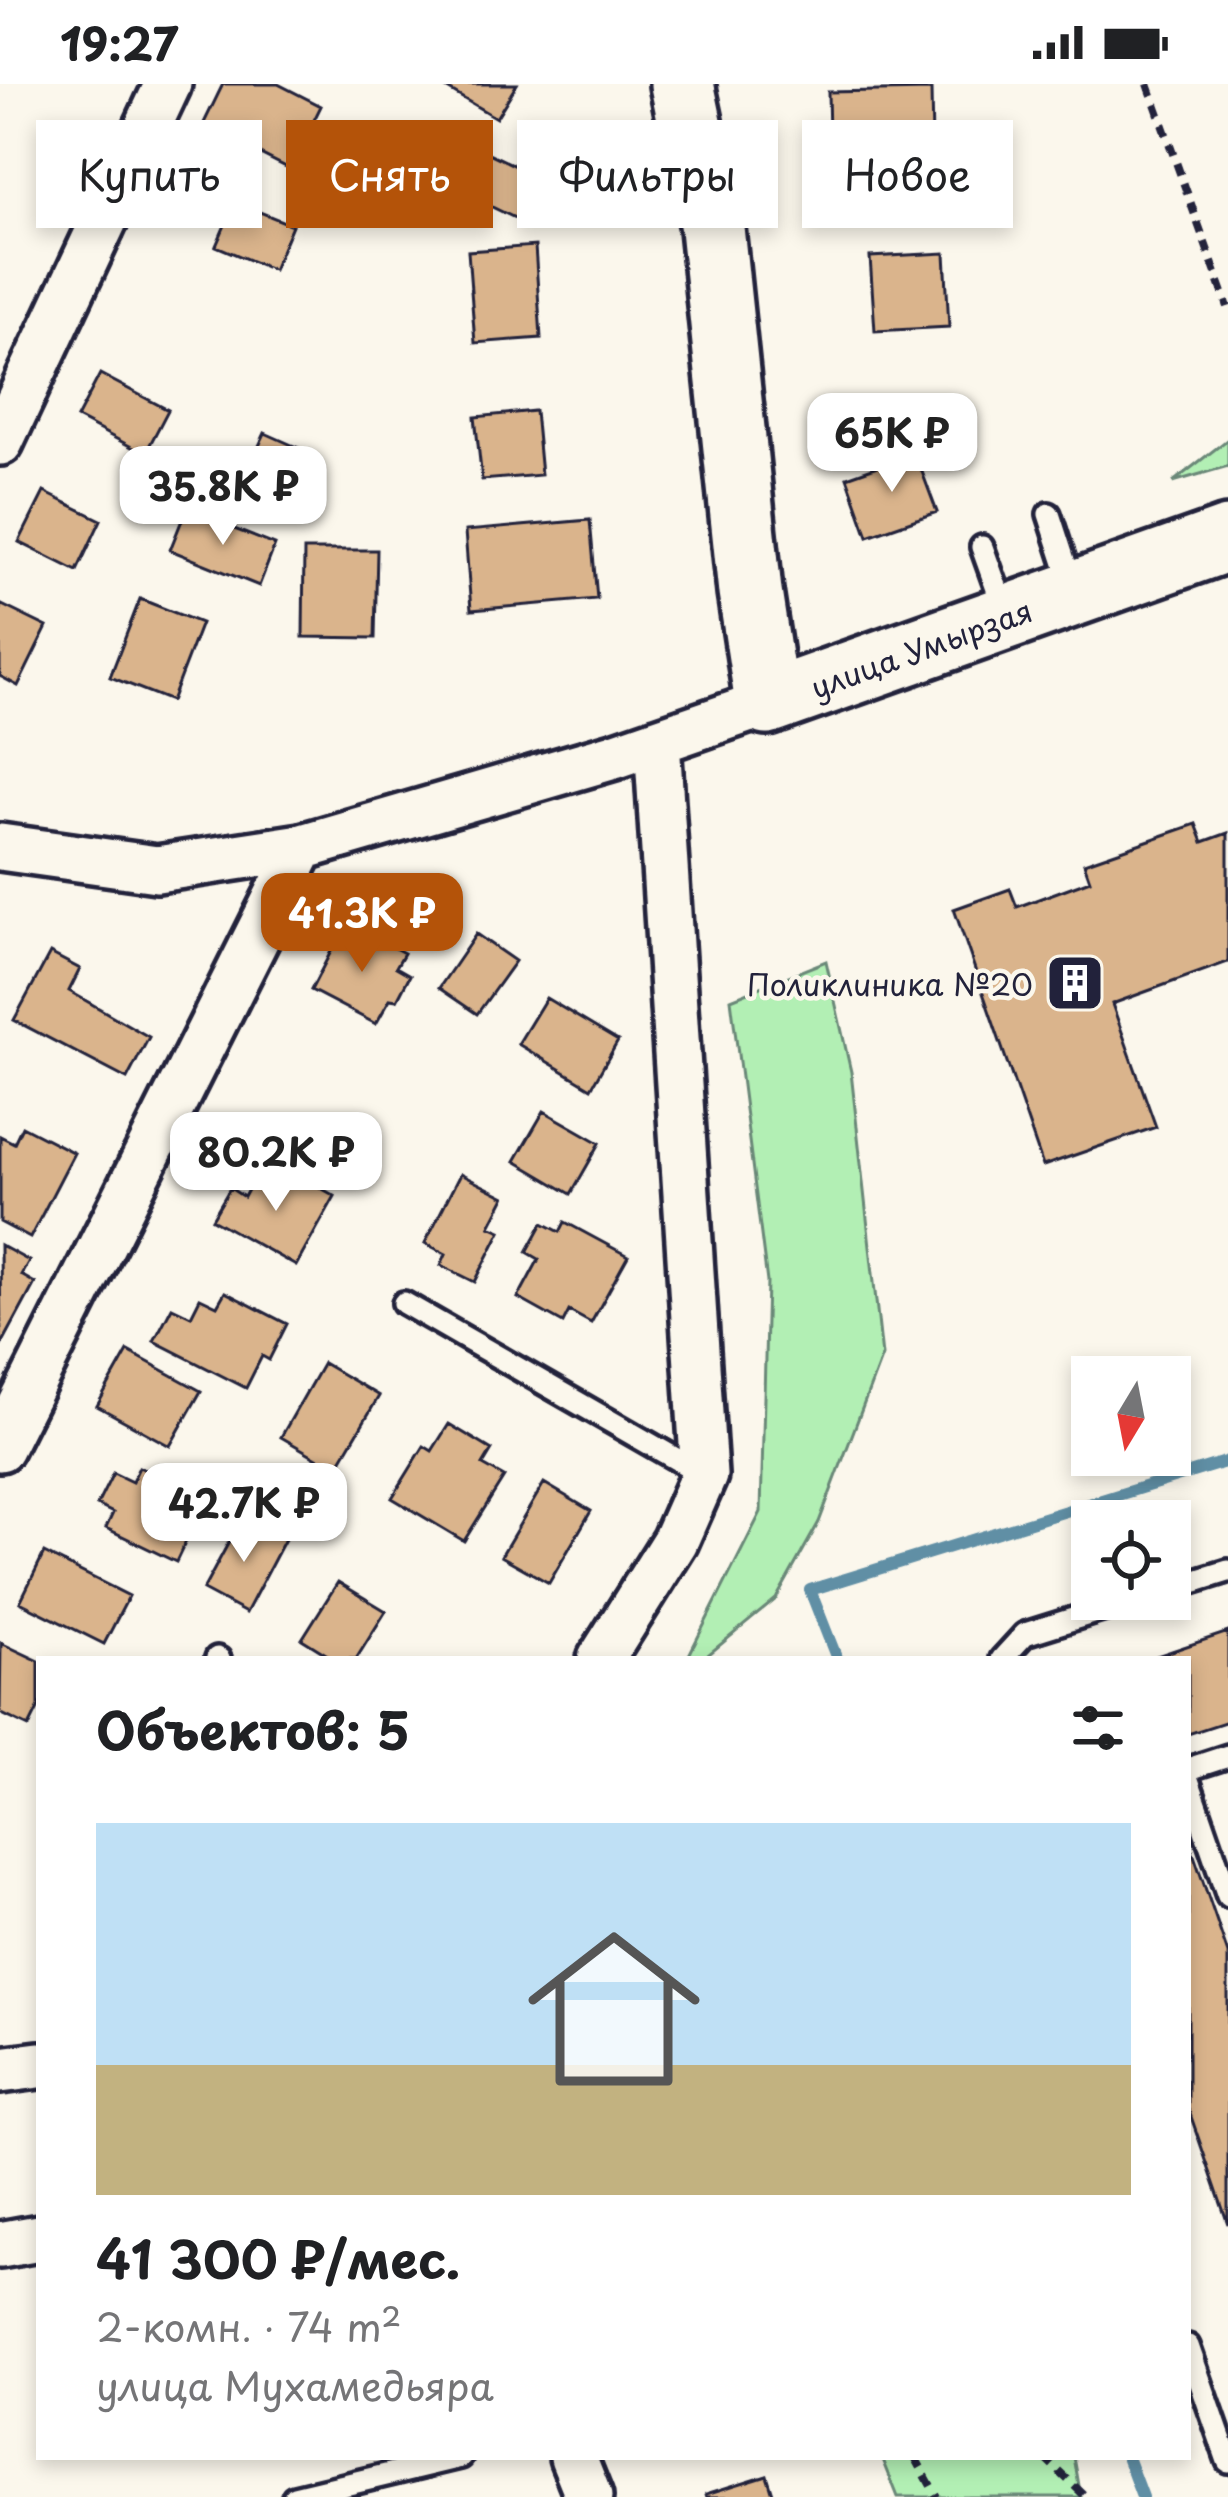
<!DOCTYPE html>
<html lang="ru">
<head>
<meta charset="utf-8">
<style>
	body { margin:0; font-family:"Playpen Sans",sans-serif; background:#f2f2f2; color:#202124; height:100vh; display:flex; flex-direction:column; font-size:45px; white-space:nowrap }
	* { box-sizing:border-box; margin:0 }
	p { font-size:39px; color:#757577 }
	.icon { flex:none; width:66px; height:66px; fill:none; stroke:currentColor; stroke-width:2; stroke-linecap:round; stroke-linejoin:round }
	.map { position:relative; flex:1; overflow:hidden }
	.details { position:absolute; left:36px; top:1572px; width:1155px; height:804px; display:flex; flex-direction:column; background:#fff; border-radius:0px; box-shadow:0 6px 18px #0003 }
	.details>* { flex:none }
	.guide { position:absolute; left:36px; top:36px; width:1158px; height:108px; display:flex; gap:24px }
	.needle { width:78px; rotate:190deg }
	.fabs { position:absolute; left:1071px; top:1272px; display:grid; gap:24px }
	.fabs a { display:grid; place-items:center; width:120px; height:120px; border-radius:0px; background:#fff; box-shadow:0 6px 18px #0003; font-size:60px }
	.price { position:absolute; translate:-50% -102px; padding:0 27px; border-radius:24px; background:#fff; color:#222; font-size:39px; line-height:78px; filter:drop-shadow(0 3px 6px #0008) }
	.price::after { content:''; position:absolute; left:50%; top:72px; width:36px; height:27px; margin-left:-18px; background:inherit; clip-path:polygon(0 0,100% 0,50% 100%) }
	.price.current { background:#b45309; color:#fff }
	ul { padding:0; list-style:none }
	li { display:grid; align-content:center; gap:24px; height:636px; padding:0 60px }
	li+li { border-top:3px solid #e0e0e0 }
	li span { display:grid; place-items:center; height:372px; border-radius:0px; color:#555 }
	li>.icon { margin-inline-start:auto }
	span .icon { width:216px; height:216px; fill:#fffc; stroke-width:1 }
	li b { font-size:51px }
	h2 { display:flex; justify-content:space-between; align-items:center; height:144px; padding:0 60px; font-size:51px }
	.chip { padding:0 42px; border-radius:0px; background:#fff; box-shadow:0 6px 18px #0003; font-size:42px; line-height:108px }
	.chip.current { background:#b45309; color:#fff }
	.status { display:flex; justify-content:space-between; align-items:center; height:84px; padding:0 60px; background:#fff; direction:ltr }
	.status svg { height:33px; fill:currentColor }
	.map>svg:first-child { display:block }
</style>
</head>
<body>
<div class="status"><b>19:27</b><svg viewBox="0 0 49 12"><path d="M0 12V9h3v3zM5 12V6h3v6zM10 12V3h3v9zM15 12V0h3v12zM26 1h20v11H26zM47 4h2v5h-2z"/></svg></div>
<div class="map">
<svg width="1228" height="2413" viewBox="0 0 1228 2413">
	<rect width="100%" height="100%" fill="#fbf7ec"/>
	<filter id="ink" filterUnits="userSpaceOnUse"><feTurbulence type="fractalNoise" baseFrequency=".00833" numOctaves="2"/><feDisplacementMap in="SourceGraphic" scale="24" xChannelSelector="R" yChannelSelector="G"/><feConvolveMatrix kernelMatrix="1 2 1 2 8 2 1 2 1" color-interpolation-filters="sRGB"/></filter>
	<g filter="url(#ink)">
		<path fill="#b2efb4" stroke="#6a8878" stroke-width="3" d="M1228,355v27l-55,16z
			M826,877l25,111 31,284 -63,166 -43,77 -73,60h-16l74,-147 6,-230 -36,-283z
			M882,2373h192l7,40h-183z"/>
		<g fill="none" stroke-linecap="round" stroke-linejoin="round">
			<path stroke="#618fa5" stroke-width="12" d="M837,1575l-27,-69 418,-129
				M1127,2373l15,40"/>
		</g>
		<path fill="#dab48c" stroke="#22223b" stroke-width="3" d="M223,0h55l43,22 -31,63 -87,-44z
			M439,0h78l-21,34z
			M931,6l1,53h-18v34l-84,1 -2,-86z
			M474,62l67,32 -20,43 -68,-33z
			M235,118l57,23 -19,45 -57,-24z
			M535,162l6,92 -66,5 -7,-92z
			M945,169l4,74 -74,4 -5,-74z
			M100,290l68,36 -23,44 -68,-36z
			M535,327l6,64 -59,5 -7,-63z
			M265,349l38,17 -27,60 -39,-17z
			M915,369l22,59 -69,24 -21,-59z
			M44,408l57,28 -24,51 -58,-29z
			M186,426l89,35 -16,41 -89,-36z
			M590,436l7,79 -126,11 -6,-79z
			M304,466h73l-2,88 -72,-1z
			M140,515l61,24 -30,78 -61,-24z
			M0,520l47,23 -29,59 -18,-10z
			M1196,740l7,18 25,-9v129l-116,42 44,123 -113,39 -89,-257 56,-20 7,18 73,-27 -6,-17z
			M359,845l45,24 -8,14 14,8 -13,25 -7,-1 -14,25 -65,-34 30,-58 13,7z
			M476,850l39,27 -38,53 -38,-26z
			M50,869l30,16 -11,22 80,46 -22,42 -113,-59z
			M546,914l72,43 -27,47 -73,-44z
			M544,1027l56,32 -29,51 -56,-33z
			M22,1042l52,27 -44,85 -30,-16v-86l14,7z
			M258,1087l29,16 7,-14 41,23 -39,70 -84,-47 18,-31 14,9z
			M460,1090l45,23 -15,29 11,5 -26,51 -34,-17 5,-11 -21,-11z
			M565,1138l63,34 -37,67 -22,-12 -6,12 -45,-25 21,-39 -12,-7 16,-29 17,9z
			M0,1161l29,16 -8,14 14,8 -34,63z
			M225,1208l62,32 -18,36 -7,-4 -16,32 -92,-47 18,-34 19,9 9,-18 17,8z
			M128,1267l73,40 -31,55 -73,-40z
			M323,1279l56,33 -43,73 -55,-32z
			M449,1340l43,26 -9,15 21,12 -40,64 -72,-43 32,-52 8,5z
			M139,1383l67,32 -30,63 -70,-34 7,-15 -16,-8 16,-32 19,9z
			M544,1399l47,28 -42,72 -48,-27z
			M243,1432l42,23 -39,74 -43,-23z
			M44,1469l85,43 -25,48 -84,-42z
			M338,1498l48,29 -30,48h-22l-32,-20z
			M1228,1548v89l-40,13v-75l-34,-2z
			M1,1559l38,18v46l-10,20 -29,-14z
			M1188,1754l40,116v270l-40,-116z
			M767,2391l7,22h-67l-1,-3z"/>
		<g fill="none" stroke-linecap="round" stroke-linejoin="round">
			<g stroke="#22223b" stroke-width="30">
				<path id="lane" d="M1049,430l24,74
					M982,463l24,67
					M404,1219l300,172
					M1170,1505l58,-18
					M217,1574l2,1
					M1002,1575l23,-25 112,-35
					M1188,1685l40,-13
					M1188,1696l40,116
					M1188,2262l40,115
					M294,2413l167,-40"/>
			</g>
			<g stroke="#22223b" stroke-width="54">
				<path id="street" d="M0,358l168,-358
					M0,763l157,22 145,-22 312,-91 153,-53
					M0,1364l302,-601
					M601,1575l74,-118 29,-66 -47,-734
					M0,1986l39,-5
					M0,2161l39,-7
					M573,2373l16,40"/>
			</g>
			<g stroke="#22223b" stroke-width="72">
				<path id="secondary" d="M682,0l30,144 38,364 17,111 461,-164"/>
			</g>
			<path stroke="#22223b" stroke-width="8" stroke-dasharray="12 9" stroke-linecap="butt" d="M1148,0l80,223
				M915,2373l22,40
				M1044,2373l42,40"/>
			<use href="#lane" stroke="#fbf7ec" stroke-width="21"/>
			<use href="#street" stroke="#fbf7ec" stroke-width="45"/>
			<use href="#secondary" stroke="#fbf7ec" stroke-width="63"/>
		</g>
	</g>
	<defs>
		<g id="building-square" transform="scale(3)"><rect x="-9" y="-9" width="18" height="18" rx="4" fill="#22223b" stroke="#fbf7ec"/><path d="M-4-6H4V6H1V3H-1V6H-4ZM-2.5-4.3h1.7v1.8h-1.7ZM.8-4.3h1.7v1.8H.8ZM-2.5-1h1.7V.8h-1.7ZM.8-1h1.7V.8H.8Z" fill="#fff"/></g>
	</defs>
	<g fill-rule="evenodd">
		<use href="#building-square" x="1075" y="899"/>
	</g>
	<g text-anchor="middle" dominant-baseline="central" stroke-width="9" stroke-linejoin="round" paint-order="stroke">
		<g font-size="30" fill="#22223b" stroke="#fbf7ec">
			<text transform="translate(921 564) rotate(-20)">улица Умырзая</text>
		</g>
		<g font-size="30" fill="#22223b" stroke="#fbf7ec" text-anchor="end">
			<text x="1033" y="899">Поликлиника №20</text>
		</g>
	</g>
</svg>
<div class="fabs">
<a><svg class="needle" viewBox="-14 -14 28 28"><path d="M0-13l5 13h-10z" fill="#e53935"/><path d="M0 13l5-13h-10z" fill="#757577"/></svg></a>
<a><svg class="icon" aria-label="locate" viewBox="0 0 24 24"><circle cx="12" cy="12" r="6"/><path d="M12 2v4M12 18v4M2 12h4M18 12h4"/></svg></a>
</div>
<b class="price" style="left:892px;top:411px">65K ₽</b>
<b class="price" style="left:223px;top:464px">35.8K ₽</b>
<b class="price current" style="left:362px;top:891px">41.3K ₽</b>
<b class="price" style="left:276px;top:1130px">80.2K ₽</b>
<b class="price" style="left:244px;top:1481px">42.7K ₽</b>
<div class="guide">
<a class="chip">Купить</a>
<a class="chip current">Снять</a>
<a class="chip">Фильтры</a>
<a class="chip">Новое</a>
</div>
<section class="details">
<h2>Объектов: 5<svg class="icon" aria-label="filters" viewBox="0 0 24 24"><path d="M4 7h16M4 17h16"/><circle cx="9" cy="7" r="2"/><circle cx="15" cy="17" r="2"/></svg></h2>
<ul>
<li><span style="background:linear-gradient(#bfe0f5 65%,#c2b280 0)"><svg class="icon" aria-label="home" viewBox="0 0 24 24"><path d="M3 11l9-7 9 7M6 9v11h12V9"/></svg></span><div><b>41 300 ₽/мес.</b><p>2-комн. · 74 m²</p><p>улица Мухамедьяра</p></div></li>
</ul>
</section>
</div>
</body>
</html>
